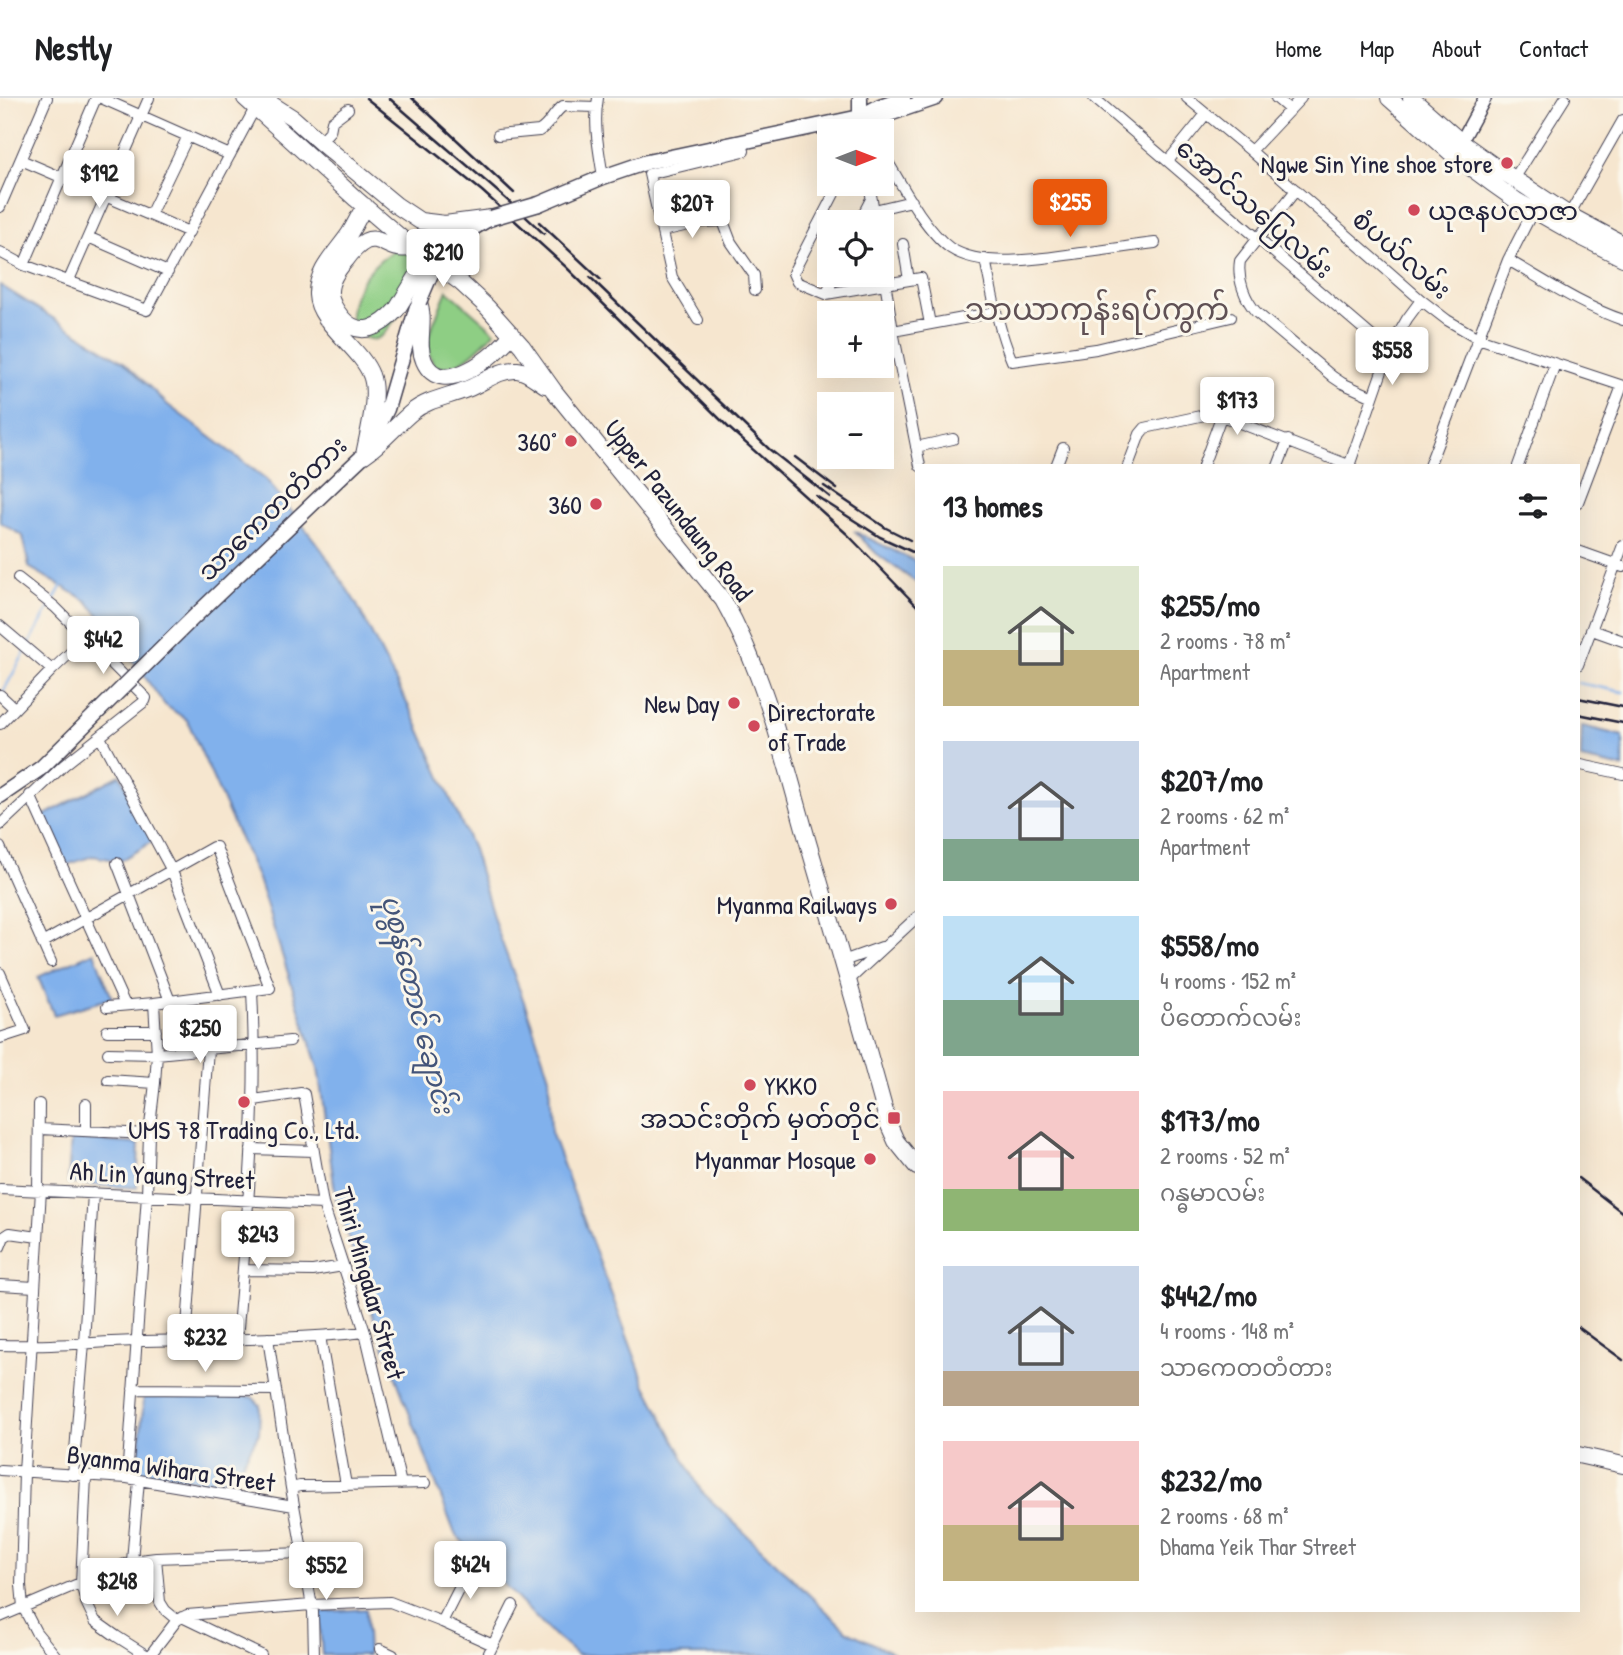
<!DOCTYPE html>
<html lang="en">
<head>
<meta charset="utf-8">
<style>
	body { margin:0; font-family:"Patrick Hand","Noto Sans Myanmar",sans-serif; background:#f2f2f2; color:#202124; height:100vh; display:flex; flex-direction:column; font-size:26px; white-space:nowrap }
	* { box-sizing:border-box; margin:0 }
	p { font-size:23px; color:#757577 }
	.icon { flex:none; width:38px; height:38px; fill:none; stroke:currentColor; stroke-width:2; stroke-linecap:round; stroke-linejoin:round }
	.map { position:relative; flex:1; overflow:hidden }
	.side { position:absolute; left:915px; top:366px; width:665px; height:1148px; display:flex; flex-direction:column; background:#fff; border-radius:0px; box-shadow:0 7px 28px #0002 }
	.side>* { flex:none }
	.needle { width:46px; rotate:90deg }
	.fabs { position:absolute; left:817px; top:21px; display:grid; gap:14px }
	.fabs a { display:grid; place-items:center; width:77px; height:77px; border-radius:0px; background:#fff; box-shadow:0 7px 28px #0002; font-size:35px }
	.price { position:absolute; translate:-50% -60px; padding:0 16px; border-radius:7px; background:#fff; color:#222; font-size:23px; line-height:46px; filter:drop-shadow(0 2px 4px #0008) }
	.price::after { content:''; position:absolute; left:50%; top:42px; width:21px; height:16px; margin-left:-10px; background:inherit; clip-path:polygon(0 0,100% 0,50% 100%) }
	.price.selected { background:#ea580c; color:#fff }
	ul { padding:0; list-style:none }
	li { display:flex; align-items:center; gap:21px; height:175px; padding:0 28px }
	li span { display:grid; place-items:center; flex:none; width:196px; height:140px; border-radius:0px; color:#555 }
	li>.icon { margin-inline-start:auto }
	span .icon { width:84px; height:84px; fill:#fffc; stroke-width:1 }
	li b { font-size:30px }
	h2 { display:flex; justify-content:space-between; align-items:center; height:84px; padding:0 28px; font-size:30px }
	header { display:flex; align-items:center; gap:42px; box-sizing:border-box; height:98px; padding:0 35px; background:#fff; border-bottom:2px solid #e0e0e0 }
	header strong { font-size:33px }
	nav { display:flex; gap:38px; margin-inline-start:auto; font-size:24px }
	.map>svg:first-child { display:block }
</style>
</head>
<body>
<header>
<strong>Nestly</strong>
<nav><a>Home</a><a>Map</a><a>About</a><a>Contact</a></nav>
</header>
<div class="map">
<svg width="1623" height="1557" viewBox="0 0 1623 1557">
	<rect width="100%" height="100%" fill="#fbf7ec"/>
	<filter id="ink" filterUnits="userSpaceOnUse"><feTurbulence type="fractalNoise" baseFrequency=".0143" numOctaves="2"/><feDisplacementMap in="SourceGraphic" scale="14" xChannelSelector="R" yChannelSelector="G"/><feConvolveMatrix kernelMatrix="1 2 1 2 8 2 1 2 1" color-interpolation-filters="sRGB"/></filter>
	<filter id="wash" filterUnits="userSpaceOnUse"><feTurbulence type="fractalNoise" baseFrequency=".00686" numOctaves="4" result="noise"/><feDisplacementMap in="SourceGraphic" scale="28" xChannelSelector="R" yChannelSelector="G"/><feGaussianBlur stdDeviation="1.57" result="paint"/><feColorMatrix in="noise" values="0 0 0 0 0 0 0 0 0 0 0 0 0 0 0 0 0 1.4 0 .05"/><feComposite in="paint" operator="in"/></filter>
	<g filter="url(#wash)">
		<rect width="100%" height="100%" fill="#f6e6cf"/>
		<path fill="#8ece84" stroke="#587860" stroke-width="2" d="M401,148l31,24 -48,64c-7,6 -11,7 -20,3 -24,-11 -10,-47 3,-63 9,-12 21,-21 34,-28z
			M447,192l48,42c-13,12 -30,33 -49,35 -3,1 -8,0 -12,-1l-9,-22z"/>
		<path fill="#81b1ec" stroke="#526a94" stroke-width="2" d="M0,187l125,78 43,42 98,74 56,71 34,53 58,114 59,132 24,80 33,89 19,59 2,55 94,252 56,107 146,140 50,24h-320l-30,-26 -92,-95 -79,-209 -40,-126 -18,-131 -60,-189 -71,-159 -22,-15 -57,-79 -21,-25 -58,-34 -6,-31 -23,-14z
			M854,433l63,31v21l-40,-29z
			M1582,628l41,10v32l-42,-9z
			M120,677l33,66 -33,20 -27,-5 -27,9 -23,-49z
			M94,854l18,46 -58,17 -16,-38z
			M71,1041l68,5 -2,44 -69,-5z
			M144,1299h108l8,8 -1,28 -17,31 -18,20 -87,-12z
			M366,1511l2,46h-46l-3,-43z"/>
		<g fill="none" stroke-linecap="round" stroke-linejoin="round">
			<path stroke="#81b1ec" stroke-width="2.5" d="M54,502l8,-15
				M28,548l22,-40
				M1578,585l45,9
				M3,594l22,-40"/>
		</g>
	</g>
	<g filter="url(#ink)">
		<g fill="none" stroke-linecap="round" stroke-linejoin="round">
			<g stroke="#423f51" stroke-width="12">
				<path id="minor" d="M101,0l129,57
					M598,0c-5,26 1,53 5,79
					M1094,0l295,253
					M1187,0l64,53 170,149 26,20 31,18 145,48
					M1276,0l14,12
					M860,19l9,14
					M498,37l41,-4c11,-6 14,-18 24,-25l34,1
					M320,44l10,-11 2,-10 16,-12
					M1251,53l50,-53
					M882,54c17,28 42,77 68,96 33,22 93,10 131,5 25,-3 50,-7 74,-10
					M21,62l168,72
					M1168,63l38,-47
					M1514,81l51,-81
					M839,86l-46,89 4,9 29,12 95,-16 9,46
					M869,86l7,38
					M1296,92l-56,71c-3,18 5,39 17,52l76,64 9,6 31,14
					M0,109l47,-109
					M874,112l38,-9
					M150,117l38,-79
					M1569,117l54,-95
					M859,124l12,-23
					M662,133l40,-9 21,-1 8,21 23,33 1,15
					M88,139l80,35
					M903,146l6,36
					M0,154l24,13 123,45 108,-202
					M985,161c7,34 13,70 27,102l84,-12 135,-32
					M1508,162c37,21 74,46 115,60
					M882,165l11,68 27,135
					M24,167l72,-167
					M869,177l1,11
					M69,182l80,-182
					M826,196l9,-19
					M698,222l-26,-43 -23,-103 95,-23 -2,-8
					M893,233l103,-19
					M916,349l37,-8
					M1056,368l7,-18
					M1128,368l12,-32 5,-6 69,-15 137,53
					M1203,368l19,-52
					M1278,368l10,-26
					M1349,368l40,-115 18,-32 14,-19
					M1429,368l79,-206 28,-55
					M1518,368l37,-102
					M1578,404l44,-116
					M1578,453l45,16
					M0,528l52,44
					M1592,532l31,11
					M1578,567l45,-120
					M0,597l14,13
					M0,626l52,-54 34,-32
					M100,639l72,134 48,124
					M1581,667l42,9
					M30,697l95,210
					M0,727l64,-60 81,-64 1,-3 -91,-91 -37,-29
					M0,749l51,115
					M117,765l53,138
					M42,845l171,-96h3l54,141 -116,15 -47,4
					M843,863l39,-14
					M0,875l25,57 -25,8
					M849,882l68,-63
					M107,933h49
					M108,955l49,1 133,-13
					M108,982l47,3
					M254,1002l47,-7 3,1 19,110 42,128 36,152
					M39,1031l110,5
					M86,1033v-27
					M251,1051l63,2
					M0,1091l323,15
					M38,1092l1,-86
					M41,1092l-17,282 -3,113 2,22 13,25 19,23
					M0,1149l4,-10 6,-4 28,4
					M243,1172l70,1 30,-5
					M0,1187l35,2
					M320,1238l26,149
					M268,1240l23,150 22,124 1,43
					M237,1241c10,-116 21,-232 15,-348
					M186,1242l22,-291
					M0,1247c47,2 93,-3 139,-4 76,-2 151,-1 226,-9
					M133,1291l143,1
					M0,1372l127,8 167,28
					M73,1377l11,-132 9,-150
					M86,1378l-5,108 5,18 9,19 21,15 30,19
					M127,1380l20,-283 2,-61 6,-51 2,-29 -3,-51
					M291,1390l9,-2 125,-3
					M156,1460l4,44 5,8 12,10
					M132,1463l7,-81
					M0,1519l132,-56 24,-3 147,-5
					M182,1519l79,38
					M442,1524l28,-55
					M380,1551l13,6
					M150,1557l27,-35 10,-5 124,-10 79,-3 52,20 51,23
					M488,1557l25,-50"/>
			</g>
			<g stroke="#423f51" stroke-width="15">
				<path id="tertiary" d="M1461,44l24,-44"/>
			</g>
			<g stroke="#423f51" stroke-width="17">
				<path id="secondary" d="M860,0v19
					M865,16l15,-8 23,-8
					M539,106l64,-27 44,-15 213,-45 23,-1 53,-18
					M436,164c16,-21 28,-29 51,-42
					M347,373l17,-16 23,-46 31,-106
					M0,698l41,-28"/>
			</g>
			<g stroke="#423f51" stroke-width="18">
				<path id="primary" d="M245,0l111,101 57,49 47,34 27,25 35,39 32,45 169,209c43,76 62,162 86,246 27,92 54,184 79,277l8,18 21,26
					M255,0l13,4 25,16 27,24 76,63 24,16 25,3 46,-6
					M1389,0l62,55 42,31 24,17 62,35 44,22
					M1411,0l50,44 32,23 76,50 54,29
					M419,204c7,20 -3,40 5,59 17,40 74,-7 88,-27
					M397,211c-16,18 -37,30 -55,9 -6,-7 -11,-15 -12,-24 -1,-13 8,-25 16,-34 5,-7 12,-15 20,-19 11,-5 20,5 31,7 5,1 11,0 16,0
					M364,357c4,-22 15,-60 7,-80 -10,-27 -53,-52 -54,-80 -1,-24 19,-42 32,-61 6,-9 10,-19 16,-28
					M364,357c18,-12 31,-29 48,-43 16,-13 36,-15 55,-23 16,-6 32,-20 50,-19 10,1 20,10 28,15
					M1578,1357l45,10"/>
			</g>
			<use href="#minor" stroke="#fff" stroke-width="10"/>
			<use href="#tertiary" stroke="#fff" stroke-width="12"/>
			<use href="#secondary" stroke="#fff" stroke-width="14"/>
			<use href="#primary" stroke="#fff" stroke-width="16"/>
			<path stroke="#22223b" stroke-width="2.5" d="M366,0l116,93 84,76 163,161 119,107 69,71
				M389,0c51,46 106,88 155,136
				M412,0l102,95
				M539,124l62,58
				M590,179l179,172 61,48
				M795,359l42,32
				M824,388l62,42 24,12
				M816,398l64,41 37,17
				M1578,600l45,9
				M1578,616l45,9
				M1578,1080l45,35
				M1578,1229l45,33"/>
			<g stroke="#423f51" stroke-width="17" stroke-linecap="butt">
				<path id="secondary-bridge" d="M491,120l48,-14
					M419,204l17,-40
					M41,670l153,-151 153,-146"/>
			</g>
			<g stroke="#423f51" stroke-width="18" stroke-linecap="butt">
				<path id="primary-bridge" d="M397,211l25,-41 14,-6"/>
			</g>
			<use href="#secondary-bridge" stroke="#fff" stroke-width="14"/>
			<use href="#primary-bridge" stroke="#fff" stroke-width="16"/>
		</g>
	</g>
	<g fill="#d1495b" stroke="#fbf7ec" stroke-width="2.5">
		<circle cx="1507" cy="65" r="7"/>
		<circle cx="1414" cy="112" r="7"/>
		<circle cx="571" cy="343" r="7"/>
		<circle cx="596" cy="406" r="7"/>
		<circle cx="734" cy="605" r="7"/>
		<circle cx="754" cy="628" r="7"/>
		<circle cx="891" cy="806" r="7"/>
		<circle cx="750" cy="987" r="7"/>
		<circle cx="244" cy="1004" r="7"/>
		<rect x="887" y="1013" width="14" height="14" rx="3.5"/>
		<circle cx="870" cy="1061" r="7"/>
	</g>
	<g text-anchor="middle" dominant-baseline="central" stroke-width="6" stroke-linejoin="round" paint-order="stroke">
		<g font-size="26" fill="#22223b" stroke="#fbf7ec" text-anchor="end">
			<text x="1493" y="65">Ngwe Sin Yine shoe store</text>
			<text x="1428" y="112" text-anchor="start">ယုဇနပလာဇာ</text>
			<text x="557" y="343">360°</text>
			<text x="582" y="406">360</text>
			<text x="720" y="605">New Day</text>
			<text x="768" y="613" text-anchor="start">Directorate<tspan x="768" dy="30">of Trade</tspan></text>
			<text x="877" y="806">Myanma Railways</text>
			<text x="764" y="987" text-anchor="start">YKKO</text>
			<text x="880" y="1020">အသင်းတိုက် မှတ်တိုင်</text>
			<text x="244" y="1031" text-anchor="middle">UMS 78 Trading Co., Ltd.</text>
			<text x="856" y="1061">Myanmar Mosque</text>
		</g>
		<g font-size="26" fill="#22223b" stroke="#fbf7ec">
			<text transform="translate(1255 110) rotate(41)">အောင်သပြေလမ်း</text>
			<text transform="translate(1402 156) rotate(41)">စံပယ်လမ်း</text>
			<text transform="translate(272 410) rotate(-44)">သာကေတတံတား</text>
			<text transform="translate(679 412) rotate(52)">Upper Pazundaung Road</text>
			<text transform="translate(162 1077) rotate(3)">Ah Lin Yaung Street</text>
			<text transform="translate(370 1185) rotate(74)">Thiri Mingalar Street</text>
			<text transform="translate(171 1370) rotate(8)">Byanma Wihara Street</text>
		</g>
		<g font-size="28" font-style="italic" fill="#435479" stroke="#fbf7ec">
			<text transform="translate(418 906) rotate(76)">ပုစွန်တောင် ချောင်း</text>
		</g>
		<g font-size="30" fill="#605155" stroke="#fbf7ec">
			<text x="1097" y="211">သာယာကုန်းရပ်ကွက်</text>
		</g>
	</g>
</svg>
<div class="fabs">
<a><svg class="needle" viewBox="-14 -14 28 28"><path d="M0-13l5 13h-10z" fill="#e53935"/><path d="M0 13l5-13h-10z" fill="#757577"/></svg></a>
<a><svg class="icon" aria-label="locate" viewBox="0 0 24 24"><circle cx="12" cy="12" r="6"/><path d="M12 2v4M12 18v4M2 12h4M18 12h4"/></svg></a>
<a>+</a>
<a>−</a>
</div>
<b class="price" style="left:99px;top:112px">$192</b>
<b class="price selected" style="left:1070px;top:141px">$255</b>
<b class="price" style="left:692px;top:142px">$207</b>
<b class="price" style="left:443px;top:191px">$210</b>
<b class="price" style="left:1392px;top:289px">$558</b>
<b class="price" style="left:1237px;top:339px">$173</b>
<b class="price" style="left:103px;top:578px">$442</b>
<b class="price" style="left:200px;top:967px">$250</b>
<b class="price" style="left:258px;top:1173px">$243</b>
<b class="price" style="left:205px;top:1276px">$232</b>
<b class="price" style="left:470px;top:1503px">$424</b>
<b class="price" style="left:326px;top:1504px">$552</b>
<b class="price" style="left:117px;top:1520px">$248</b>
<section class="side">
<h2>13 homes<svg class="icon" aria-label="filters" viewBox="0 0 24 24"><path d="M4 7h16M4 17h16"/><circle cx="9" cy="7" r="2"/><circle cx="15" cy="17" r="2"/></svg></h2>
<ul>
<li><span style="background:linear-gradient(#dfe7d0 60%,#c2b280 0)"><svg class="icon" aria-label="home" viewBox="0 0 24 24"><path d="M3 11l9-7 9 7M6 9v11h12V9"/></svg></span><div><b>$255/mo</b><p>2 rooms · 78 m²</p><p>Apartment</p></div></li>
<li><span style="background:linear-gradient(#c9d6e8 70%,#7fa58c 0)"><svg class="icon" aria-label="home" viewBox="0 0 24 24"><path d="M3 11l9-7 9 7M6 9v11h12V9"/></svg></span><div><b>$207/mo</b><p>2 rooms · 62 m²</p><p>Apartment</p></div></li>
<li><span style="background:linear-gradient(#bfe0f5 60%,#7fa58c 0)"><svg class="icon" aria-label="home" viewBox="0 0 24 24"><path d="M3 11l9-7 9 7M6 9v11h12V9"/></svg></span><div><b>$558/mo</b><p>4 rooms · 152 m²</p><p>ပိတောက်လမ်း</p></div></li>
<li><span style="background:linear-gradient(#f6c9c9 70%,#8fb573 0)"><svg class="icon" aria-label="home" viewBox="0 0 24 24"><path d="M3 11l9-7 9 7M6 9v11h12V9"/></svg></span><div><b>$173/mo</b><p>2 rooms · 52 m²</p><p>ဂန္ဓမာလမ်း</p></div></li>
<li><span style="background:linear-gradient(#c9d6e8 75%,#b9a48a 0)"><svg class="icon" aria-label="home" viewBox="0 0 24 24"><path d="M3 11l9-7 9 7M6 9v11h12V9"/></svg></span><div><b>$442/mo</b><p>4 rooms · 148 m²</p><p>သာကေတတံတား</p></div></li>
<li><span style="background:linear-gradient(#f6c9c9 60%,#c2b280 0)"><svg class="icon" aria-label="home" viewBox="0 0 24 24"><path d="M3 11l9-7 9 7M6 9v11h12V9"/></svg></span><div><b>$232/mo</b><p>2 rooms · 68 m²</p><p>Dhama Yeik Thar Street</p></div></li>
</ul>
</section>
</div>
</body>
</html>
